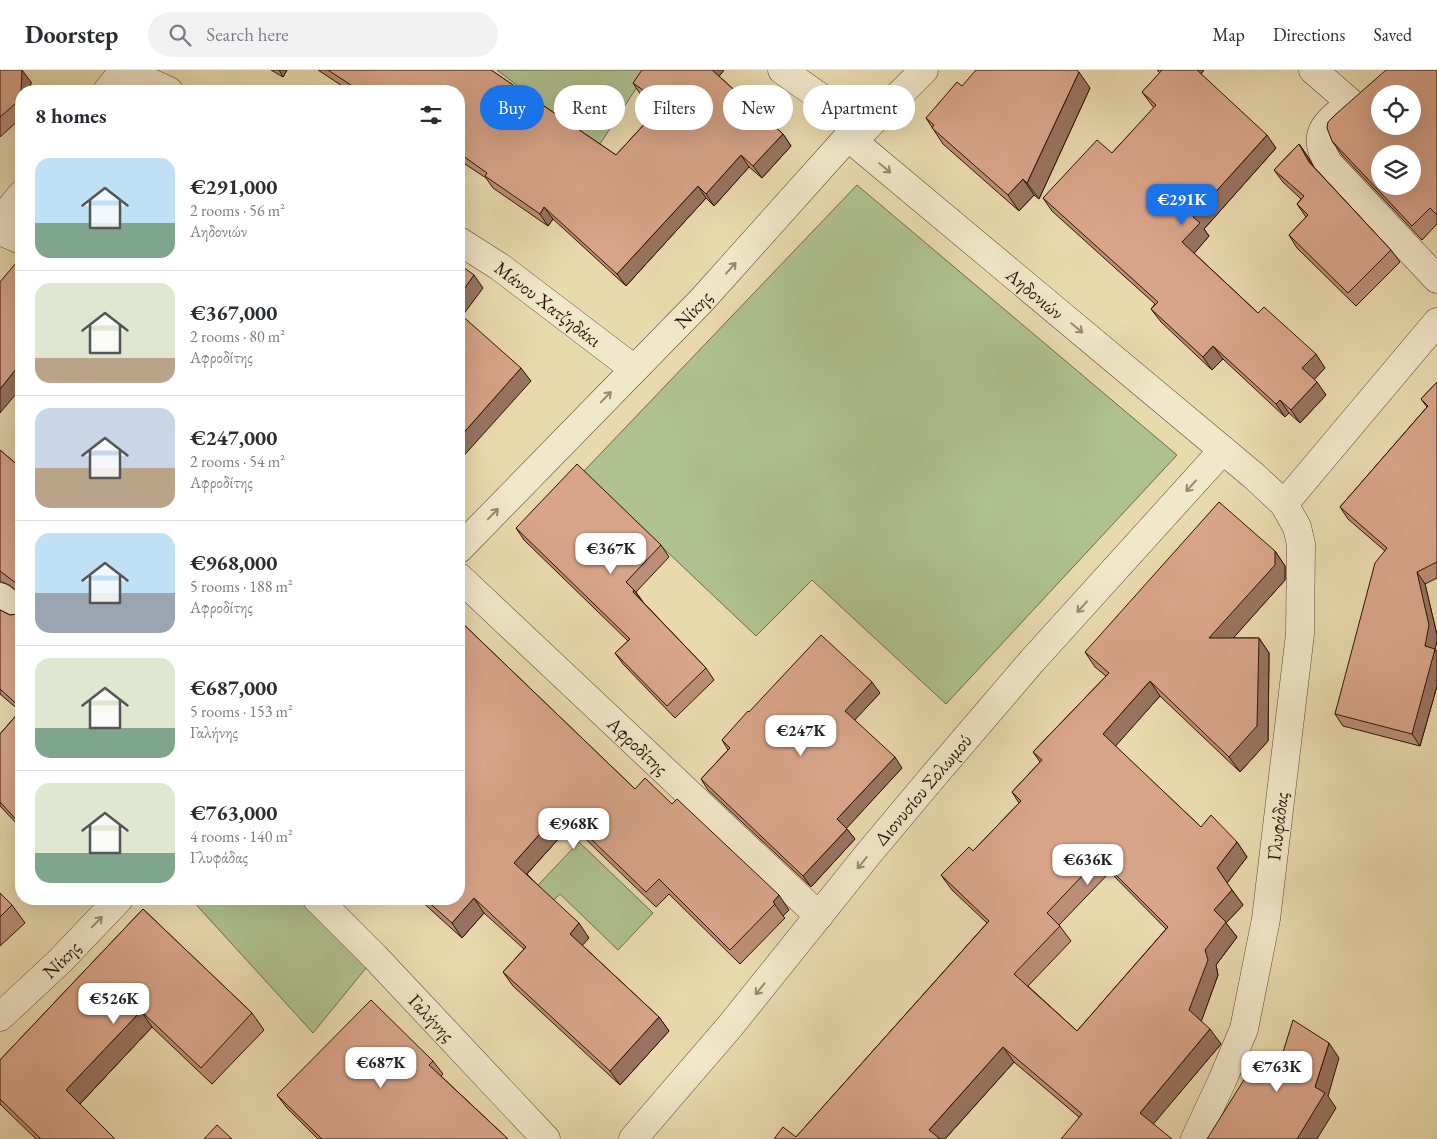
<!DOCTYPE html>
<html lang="en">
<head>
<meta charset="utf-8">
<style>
	body { margin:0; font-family:"EB Garamond",serif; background:#f2f2f3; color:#2b2b33; height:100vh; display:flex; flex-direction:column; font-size:19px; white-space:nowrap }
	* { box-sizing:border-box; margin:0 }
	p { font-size:16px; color:#7c7c81 }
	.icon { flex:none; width:28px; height:28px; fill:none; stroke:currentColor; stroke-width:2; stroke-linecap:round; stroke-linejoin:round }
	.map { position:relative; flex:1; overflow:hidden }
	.sheet { position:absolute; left:15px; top:15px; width:450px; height:820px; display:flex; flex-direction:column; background:#fff; border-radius:20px; box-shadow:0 5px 20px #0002 }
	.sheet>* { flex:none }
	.guide { position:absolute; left:480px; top:15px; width:475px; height:45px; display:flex; gap:10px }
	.fabs { position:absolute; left:1371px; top:15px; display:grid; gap:10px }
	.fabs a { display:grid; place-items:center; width:50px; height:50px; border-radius:50%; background:#fff; box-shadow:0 5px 20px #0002; font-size:25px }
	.price { position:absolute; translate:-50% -42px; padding:0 11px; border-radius:10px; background:#fff; color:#222; font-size:16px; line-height:32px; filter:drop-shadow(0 1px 2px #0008) }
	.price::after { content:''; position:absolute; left:50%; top:30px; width:15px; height:11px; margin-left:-8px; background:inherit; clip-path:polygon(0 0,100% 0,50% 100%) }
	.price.on { background:#1a73e8; color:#fff }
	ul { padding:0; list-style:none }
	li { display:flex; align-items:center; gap:15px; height:125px; padding:0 20px }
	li+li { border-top:1px solid #e1e1e2 }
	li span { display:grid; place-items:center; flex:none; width:140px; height:100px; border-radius:15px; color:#555 }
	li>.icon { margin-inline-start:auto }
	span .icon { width:60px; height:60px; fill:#fffc; stroke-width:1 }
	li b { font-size:21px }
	h2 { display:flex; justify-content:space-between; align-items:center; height:60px; padding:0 20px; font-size:21px }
	.tag { padding:0 18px; border-radius:22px; background:#fff; box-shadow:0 5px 20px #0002; font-size:18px; line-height:45px }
	.tag.on { background:#1a73e8; color:#fff }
	header { display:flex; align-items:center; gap:30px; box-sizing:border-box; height:70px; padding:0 25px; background:#fff; border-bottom:1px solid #e1e1e2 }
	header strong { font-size:24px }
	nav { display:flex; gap:28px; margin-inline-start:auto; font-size:18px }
	.search { width:350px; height:45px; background:#f2f2f3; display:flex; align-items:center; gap:12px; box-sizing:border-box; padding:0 18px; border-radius:28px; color:#7c7c81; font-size:19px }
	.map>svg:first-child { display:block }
</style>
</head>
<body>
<header>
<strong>Doorstep</strong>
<div class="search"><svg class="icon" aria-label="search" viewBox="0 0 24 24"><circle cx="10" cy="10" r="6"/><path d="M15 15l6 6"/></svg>Search here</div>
<nav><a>Map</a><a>Directions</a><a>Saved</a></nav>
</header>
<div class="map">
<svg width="1437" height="1069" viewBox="0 0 1437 1069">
	<rect width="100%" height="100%" fill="#e9daae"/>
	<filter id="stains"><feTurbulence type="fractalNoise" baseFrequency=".004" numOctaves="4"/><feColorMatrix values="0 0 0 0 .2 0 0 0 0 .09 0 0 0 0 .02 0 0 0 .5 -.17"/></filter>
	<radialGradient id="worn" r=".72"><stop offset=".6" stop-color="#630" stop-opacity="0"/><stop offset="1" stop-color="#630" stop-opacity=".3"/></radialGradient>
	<path fill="#afc190" stroke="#6e694a" d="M497,0h151l-50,77z
		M857,115l320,270 -231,249 -134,-124 -56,56 -173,-164z
		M579,772l74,71 -35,37 -58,-56 -22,21 -15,-14z
		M191,829h118l66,58 -62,76z"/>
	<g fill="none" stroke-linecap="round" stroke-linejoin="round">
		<g stroke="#5b432e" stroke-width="29">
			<g id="street">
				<path d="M123,0l46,21"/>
				<path d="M782,0l83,59"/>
				<path d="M1313,0l38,33c-23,18 -42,30 -22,61l108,115"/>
				<path d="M107,21l17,-21"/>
				<path id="s1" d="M848,67l406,339 30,28 153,-182"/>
				<path d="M0,151l21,-26"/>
				<path d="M0,161l21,9"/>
				<path id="s2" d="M459,171l41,26 134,102"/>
				<path id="s3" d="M459,479l243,-249 146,-163 17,-8 59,-59"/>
				<path id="s4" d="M459,507l360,339"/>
				<path d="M0,527l21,16"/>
				<path id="s5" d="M317,829l58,58 171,182"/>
				<path id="s6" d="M0,947l60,-56 59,-62"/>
				<path id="s7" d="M633,1069l98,-114 138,-172 62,-74 101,-118 191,-211"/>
				<path id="s8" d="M1195,1069l27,-58 22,-52 22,-110 34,-285 1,-90 -4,-17 -13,-23"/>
			</g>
		</g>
		<use href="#street" stroke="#f1e7ca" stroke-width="28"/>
	</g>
	<path fill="#bb8e77" stroke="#2c1104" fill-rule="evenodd" d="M0,0l31,12 -1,9h-9v27l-21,19z
		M271,0h16l-4,7z
		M318,0h173l125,85 43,-47 -18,-13 -8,-12 91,-13 -5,6 64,58 8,12 -29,32 -13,-11 -35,39 -8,-8 -80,88 -73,-67 -5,7 -55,-38 -7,-10 -27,-18v-69h-109z
		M1157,0h47l-3,4 75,74 -72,81 5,7 -15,17 64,60 67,55 -11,11 12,16 -26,28 -11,-10 -4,4 -62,-58 -11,11 -51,-48 -10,-13 4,-5 -103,-93 -9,-13 69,-45 42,-45 -12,-16 18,-19z
		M1437,0v154l-15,16 -80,-85 -10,-14z
		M962,16l128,2 -51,111 -5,-4 -15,16 -76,-67 -17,-26z
		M1299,74l9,13 6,10 77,83 9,12 -44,44 -59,-58 -8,-13 17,-18 -9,-13 4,-5 -18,-17 -9,-12z
		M1437,312v196l-12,6 12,51v6l-2,8 2,3v34l-17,60 -77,-20 -8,-12 50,-163 -37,-32 -8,-12 87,-100 -6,-8z
		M0,380l21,18v126l-12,-9 -7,-3h-2z
		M516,458l145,17 8,12 -33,35 7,10 63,66 8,12 -39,38 -52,-54 -8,-11 13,-12 -104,-101z
		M1275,481l10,15v14l-52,58h26l10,15 -1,88 -28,31 -80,-76 -45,50 86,81 36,15 10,15 -20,26 16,22 -17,18 11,14 -21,28 2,10 -17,46 20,23 -68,80 -74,-7 -65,-55 -69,77h-171l22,-2 191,-214 -35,-33 -11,-15 32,-24 46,-48 -7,-11 28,-30 -7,-10 73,-76 -11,-9 -10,-15zM1110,802l56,57 -89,102 -49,-45 43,-45 -12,-16z
		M0,540l10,5 8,-1 3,-2v216l-21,-22v-72l20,-23 -20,-17z
		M459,550l176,169 37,15 117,106 -6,6 2,2 -45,46 -71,-70 -13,13 -85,-82 -44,49 62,64 -7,7 77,72 10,14 -49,54 -107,-99 -10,-14 21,-23 -40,-36 -22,25 -43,-39h40l1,-70 -1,-1z
		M880,623l-26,27 48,48 -56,60 9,11 -44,48 -103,-97 -7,-11 27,-29 -6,-10 27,-28z
		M0,823l12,12 13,18 -25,23z
		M143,839l109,104 12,17 -52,54 -60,-57 -72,77 35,35h-79l-36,-35v-44z
		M433,991l10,13 -2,2 67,63h-190l-31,-31 -10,-13z"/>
	<path fill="#987461" stroke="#2c1104" d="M22,0l9,12 -1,9h-9v22l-6,-9z
		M279,0h8l-4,7z
		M711,0h13l-7,9z
		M1194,0h10l-5,6z
		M1079,2l11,16 -51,111 -12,-16z
		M783,64l8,12 -29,32 -9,-12z
		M1267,65l9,13 -72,81 5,7 -17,20 -10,-14 11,-25z
		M1299,74l9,13 10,18 -9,-13z
		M741,85l8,12 -35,39 -8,-12z
		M1023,109l11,16 -15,16 -11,-16z
		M698,116l8,12 -80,88 -9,-12z
		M544,137l9,12 -5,7 -8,-12z
		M474,205l9,13 -23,31 -1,-2v-21z
		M1213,276l10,13 -11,11 -9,-13z
		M1316,284l9,14 -13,14 -10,-14z
		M21,293v25l-21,25v-24z
		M521,298l10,13 -72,80v-23z
		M1317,312l9,13 -26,28 -9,-13z
		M1280,330l9,13 -4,4 -9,-13z
		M1275,481l10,15v14l-65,73 -11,-15z
		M1417,502l8,12 12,51v6l-3,12 1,-4 2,3v34l-17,60 -8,-12 13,-88z
		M634,520l9,12 -10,-10z
		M1259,568l10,15 -1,88 -28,31 -11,-15z
		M1150,611l10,15 -47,53 -10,-15z
		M872,612l8,11 -27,29 -8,-11z
		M895,687l7,11 -57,62 -8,-11z
		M561,740l10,15 -47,52 -10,-14z
		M847,759l8,10 -44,48 -8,-11z
		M1237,772l10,15 -20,26 -10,-15z
		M1232,820l11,15 -17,18 11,14 -21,28 2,10 -18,50 -11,-15 16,-60 9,-40z
		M779,825l10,15 -6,6 -10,-14z
		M474,828l10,15 -22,25 -10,-15z
		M579,853l10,15 -9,10 -10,-14z
		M141,941l11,16 -75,80 -11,-17z
		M659,947l10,14 -49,54 -10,-14z
		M1210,959l11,15 -71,84 -10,-15z
		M1329,973l10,15 -11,38 8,12 -19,31h-20l18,-52z
		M1003,977l11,15 -69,77h-9l-7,-9z"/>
	<path fill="#d9a58a" stroke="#2c1104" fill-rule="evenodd" d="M0,0h22l-1,22 -6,12 -15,13z
		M328,0h163l125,85 47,-51 -30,-21 9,-13h70l71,64 -30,32 -12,-11 -35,39 -8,-8 -81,88 -73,-67 -4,7 -55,-38 2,-3 -28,-20v-62h-99z
		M976,0h101l2,2 -52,111 -4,-4 -15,16 -76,-67 2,-3 -8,-7 31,-36 5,4z
		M1162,0h35l70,65 -74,82 7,6 -18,19 76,71 6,-6 52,47 -14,14 15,14 -26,28 -11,-10 -4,4 -63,-58 -10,11 -52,-48 7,-7 -115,-104 54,-58 15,13 44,-48 -14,-13z
		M1386,0h51v145l-7,-7 -18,18 -80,-85 -5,-13 1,-6 8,-8zM1380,24h32v32h-32zM1380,84h32v32h-32z
		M1299,74l10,18 82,88 -43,43 -59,-58 19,-20 -11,-11 7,-8 -30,-26z
		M21,187v106l-21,26v-107z
		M459,194l15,11 -15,21z
		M459,243l62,55 -62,70z
		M1437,312v180l-20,10 12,53 -4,21 10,3 -23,85 -77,-20 40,-151 12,-15 -47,-41 88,-101 -7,-7z
		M0,380l21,18v119l-21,-16z
		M577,394l84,81 -35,37 8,8 -1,2 73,76 -39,38 -52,-53 15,-14 -114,-111z
		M1219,432l56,49v14l-66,73h50l-2,88 -28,31 -79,-76 -47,53 98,93 10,-12 26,27 -20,26 15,22 -18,20 12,12 -21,28 3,10 -19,50 21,19 -70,84 32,26h-111l21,-25 -79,-67 -74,83 10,8 -1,1h-164l9,-12 13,10 193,-216 -48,-46 28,-28 4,4 48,-50 -9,-9 30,-32 -9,-8 76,-79 -24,-21zM1099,788l69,69 -91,104 -63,-57 46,-48 -13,-13z
		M0,540l10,5 8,-1 3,-2v96l-21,-19z
		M459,550l176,169 10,-11 27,26 5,-5 102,96 -6,7 2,2 -45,46 -71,-71 -13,13 -85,-82 -47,53 65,60 -9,11 89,83 -49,54 -107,-99 23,-25 -52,-49 -22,25 -27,-24h34v-68l4,-5 -4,-3z
		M821,565l51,47 -27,29 50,46 -58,62 10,10 -44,47 -102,-97 29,-31 -8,-8 26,-29 1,1z
		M21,640v115l-21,-23v-68z
		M0,823l12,12 -12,12z
		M143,839l109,104 -51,55 -60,-57 -75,79 49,49h-74l-41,-40v-39z
		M371,930l62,61 -4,4 79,74h-186l-45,-44z
		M1293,950l36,23 -14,44 10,6 -28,46h-90l53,-85 19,11z
		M217,1055l15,14h-28z"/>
	<defs><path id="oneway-shaft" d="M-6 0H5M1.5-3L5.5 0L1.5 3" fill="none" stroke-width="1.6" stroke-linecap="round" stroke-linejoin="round" transform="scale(1.25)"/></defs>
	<g stroke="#988771">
		<use href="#oneway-shaft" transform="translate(885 98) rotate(40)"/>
		<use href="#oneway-shaft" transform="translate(731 198) rotate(-48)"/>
		<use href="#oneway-shaft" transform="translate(1077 258) rotate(40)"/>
		<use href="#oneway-shaft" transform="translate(606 327) rotate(-46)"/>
		<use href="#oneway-shaft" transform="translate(1191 416) rotate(132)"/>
		<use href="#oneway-shaft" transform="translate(493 444) rotate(-46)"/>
		<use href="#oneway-shaft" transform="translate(1082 537) rotate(132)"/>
		<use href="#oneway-shaft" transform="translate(862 793) rotate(129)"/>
		<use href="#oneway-shaft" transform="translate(97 852) rotate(-46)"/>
		<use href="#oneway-shaft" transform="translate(760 919) rotate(129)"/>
	</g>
	<g text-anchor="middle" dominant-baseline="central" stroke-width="4.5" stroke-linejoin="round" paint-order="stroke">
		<g font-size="19" fill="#2c1104" stroke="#f1e7ca">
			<text stroke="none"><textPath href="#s1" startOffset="244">Αηδονιών</textPath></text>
			<text stroke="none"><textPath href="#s2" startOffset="109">Μάνου Χατζηδάκι</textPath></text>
			<text stroke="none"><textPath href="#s3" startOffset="335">Νίκης</textPath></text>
			<text stroke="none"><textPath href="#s4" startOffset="246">Αφροδίτης</textPath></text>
			<text stroke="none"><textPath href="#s7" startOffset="454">Διονυσίου Σολωμού</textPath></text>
			<text stroke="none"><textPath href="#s8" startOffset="326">Γλυφάδας</textPath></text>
			<text stroke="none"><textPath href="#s6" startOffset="84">Νίκης</textPath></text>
			<text stroke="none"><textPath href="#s5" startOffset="165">Γαλήνης</textPath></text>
		</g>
	</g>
	<rect width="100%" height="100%" filter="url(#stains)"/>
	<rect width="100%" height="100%" fill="url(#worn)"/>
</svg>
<div class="fabs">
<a><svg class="icon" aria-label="locate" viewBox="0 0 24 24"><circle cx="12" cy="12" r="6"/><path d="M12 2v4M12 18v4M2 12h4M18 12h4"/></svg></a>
<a><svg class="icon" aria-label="layers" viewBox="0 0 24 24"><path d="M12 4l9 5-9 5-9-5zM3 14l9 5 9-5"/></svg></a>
</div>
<b class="price on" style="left:1182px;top:156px">€291K</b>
<b class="price" style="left:611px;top:505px">€367K</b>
<b class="price" style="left:801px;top:687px">€247K</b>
<b class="price" style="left:574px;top:780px">€968K</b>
<b class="price" style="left:1088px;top:816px">€636K</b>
<b class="price" style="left:114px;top:955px">€526K</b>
<b class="price" style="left:381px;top:1019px">€687K</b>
<b class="price" style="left:1277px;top:1023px">€763K</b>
<div class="guide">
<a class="tag on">Buy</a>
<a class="tag">Rent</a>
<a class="tag">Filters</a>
<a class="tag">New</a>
<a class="tag">Apartment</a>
</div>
<section class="sheet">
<h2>8 homes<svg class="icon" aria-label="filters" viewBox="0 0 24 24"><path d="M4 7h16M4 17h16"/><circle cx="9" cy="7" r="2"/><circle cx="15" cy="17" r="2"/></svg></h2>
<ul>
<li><span style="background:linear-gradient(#bfe0f5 65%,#7fa58c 0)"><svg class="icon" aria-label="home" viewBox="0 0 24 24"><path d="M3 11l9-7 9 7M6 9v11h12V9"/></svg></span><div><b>€291,000</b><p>2 rooms · 56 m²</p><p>Αηδονιών</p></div></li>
<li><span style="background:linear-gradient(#dfe7d0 75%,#b9a48a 0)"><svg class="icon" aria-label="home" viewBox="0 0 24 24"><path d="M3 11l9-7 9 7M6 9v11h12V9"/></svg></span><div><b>€367,000</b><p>2 rooms · 80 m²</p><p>Αφροδίτης</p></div></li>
<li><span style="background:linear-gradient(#c9d6e8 60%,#b9a48a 0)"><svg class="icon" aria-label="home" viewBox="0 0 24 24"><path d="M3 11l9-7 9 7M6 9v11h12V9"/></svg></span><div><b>€247,000</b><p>2 rooms · 54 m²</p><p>Αφροδίτης</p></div></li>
<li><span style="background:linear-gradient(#bfe0f5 60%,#9aa5b1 0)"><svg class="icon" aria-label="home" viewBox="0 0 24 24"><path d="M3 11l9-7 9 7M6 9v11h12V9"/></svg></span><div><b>€968,000</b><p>5 rooms · 188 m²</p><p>Αφροδίτης</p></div></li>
<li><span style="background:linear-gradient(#dfe7d0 70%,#7fa58c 0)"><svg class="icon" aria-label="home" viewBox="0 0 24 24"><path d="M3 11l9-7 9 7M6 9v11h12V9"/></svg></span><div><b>€687,000</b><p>5 rooms · 153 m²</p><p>Γαλήνης</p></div></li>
<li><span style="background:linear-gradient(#dfe7d0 70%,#7fa58c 0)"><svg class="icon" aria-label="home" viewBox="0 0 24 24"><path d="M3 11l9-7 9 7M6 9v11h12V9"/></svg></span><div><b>€763,000</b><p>4 rooms · 140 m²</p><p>Γλυφάδας</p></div></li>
</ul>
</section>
</div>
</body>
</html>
